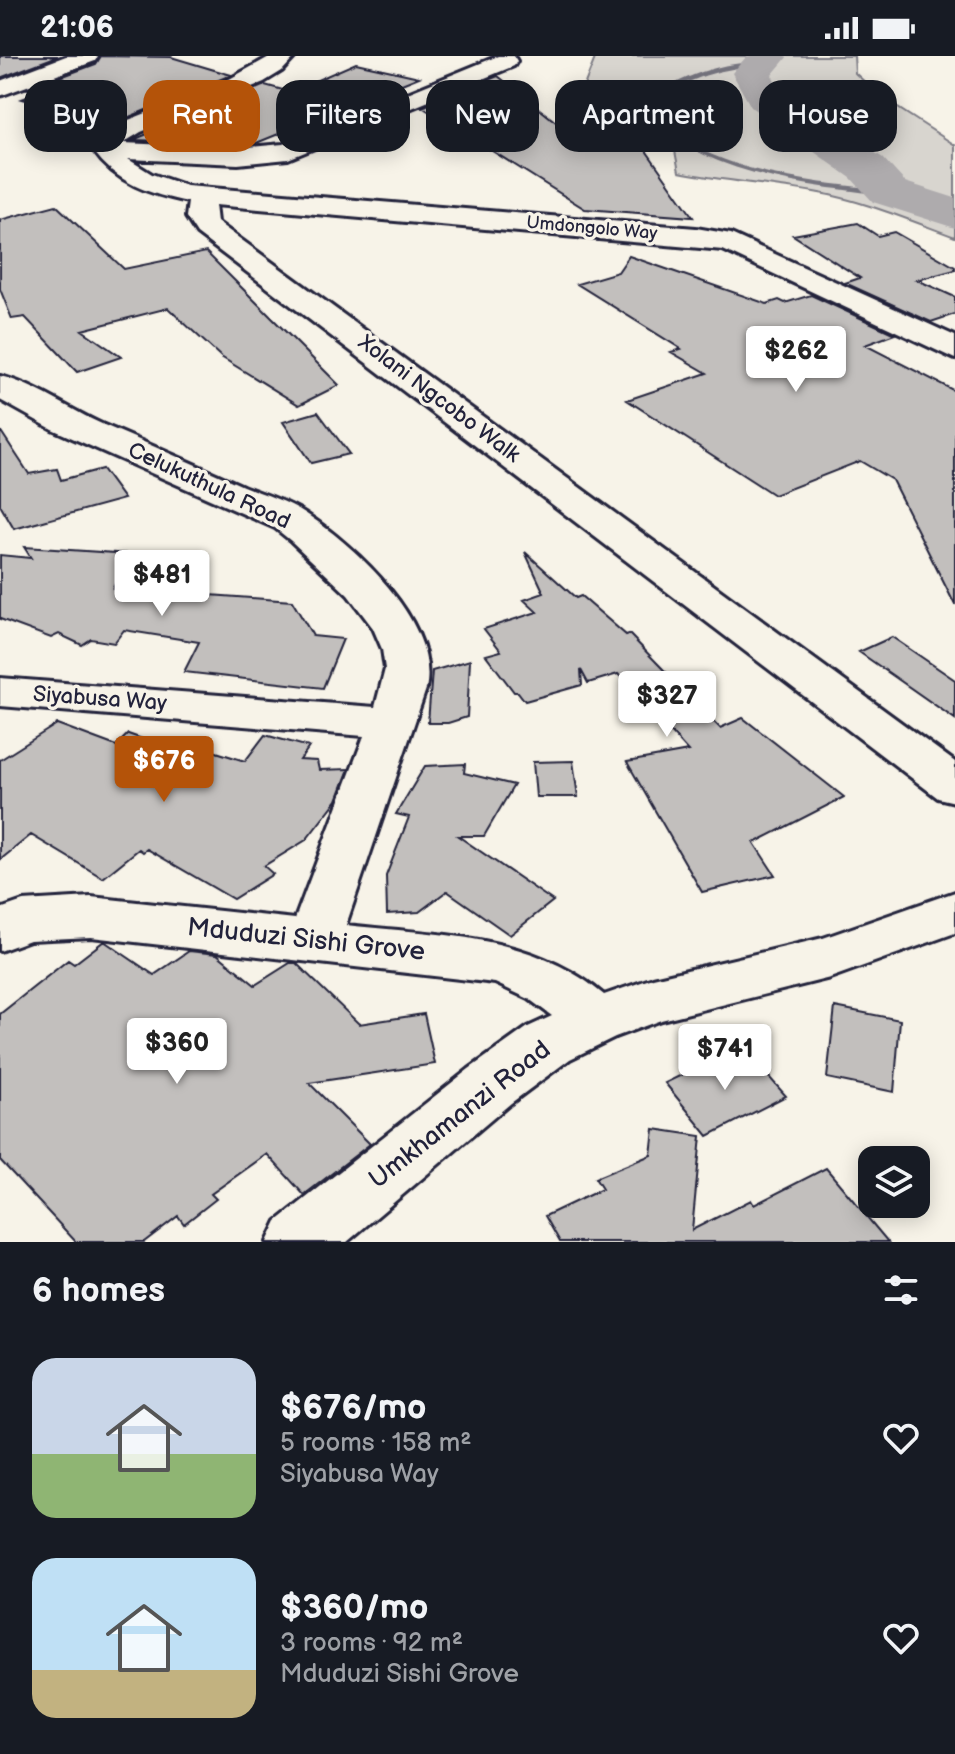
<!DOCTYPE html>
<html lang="en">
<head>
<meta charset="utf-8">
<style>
	body { margin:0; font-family:"Balsamiq Sans",sans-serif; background:#20242c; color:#f1f3f6; height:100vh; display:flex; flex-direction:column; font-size:30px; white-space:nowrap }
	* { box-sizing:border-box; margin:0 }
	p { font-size:26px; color:#9ea1a6 }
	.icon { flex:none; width:44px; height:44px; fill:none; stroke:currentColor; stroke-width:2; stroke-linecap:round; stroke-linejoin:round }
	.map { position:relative; height:1186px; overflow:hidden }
	.panel { display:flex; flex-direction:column; background:#171b24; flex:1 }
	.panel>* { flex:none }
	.hud { position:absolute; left:24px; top:24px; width:908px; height:72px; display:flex; gap:16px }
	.controls { position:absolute; left:858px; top:1090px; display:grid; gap:16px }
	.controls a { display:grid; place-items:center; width:72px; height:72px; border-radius:16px; background:#171b24; box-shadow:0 4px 20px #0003; font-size:40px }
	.price { position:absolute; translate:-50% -68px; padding:0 18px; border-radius:8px; background:#fff; color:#222; font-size:26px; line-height:52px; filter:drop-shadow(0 2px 4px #0008) }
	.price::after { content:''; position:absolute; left:50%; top:48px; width:24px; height:18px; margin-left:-12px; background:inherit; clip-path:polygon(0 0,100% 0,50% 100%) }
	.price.selected { background:#b45309; color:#fff }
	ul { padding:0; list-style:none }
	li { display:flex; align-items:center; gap:24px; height:200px; padding:0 32px }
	li span { display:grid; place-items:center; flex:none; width:224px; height:160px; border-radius:24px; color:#555 }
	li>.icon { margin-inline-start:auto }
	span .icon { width:96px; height:96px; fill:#fffc; stroke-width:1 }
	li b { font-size:34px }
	h2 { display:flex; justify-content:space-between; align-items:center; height:96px; padding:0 32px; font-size:34px }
	.pill { padding:0 28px; border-radius:24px; background:#171b24; box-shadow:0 4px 20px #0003; font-size:28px; line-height:72px }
	.pill.selected { background:#b45309; color:#fff }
	.status { display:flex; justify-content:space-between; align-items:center; height:56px; padding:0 40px; background:#171b24; direction:ltr }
	.status svg { height:22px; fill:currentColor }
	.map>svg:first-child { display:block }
</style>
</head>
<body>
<div class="status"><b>21:06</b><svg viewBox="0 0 49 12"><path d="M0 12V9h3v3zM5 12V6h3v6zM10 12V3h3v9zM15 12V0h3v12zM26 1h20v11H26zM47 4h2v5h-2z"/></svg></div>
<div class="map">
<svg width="955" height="1186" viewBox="0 0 955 1186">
	<rect width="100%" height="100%" fill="#f7f3e8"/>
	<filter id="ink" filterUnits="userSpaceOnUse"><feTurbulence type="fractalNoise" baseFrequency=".0125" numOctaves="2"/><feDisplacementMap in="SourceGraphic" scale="16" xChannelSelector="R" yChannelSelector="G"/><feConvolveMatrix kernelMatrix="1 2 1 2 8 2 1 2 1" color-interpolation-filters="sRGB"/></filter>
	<g filter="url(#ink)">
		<path fill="#d8d5cf" stroke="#7d7c85" stroke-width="2" d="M596,0h258l1,17 26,24 74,48v92c-46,-17 -93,-37 -141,-45 -45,-8 -90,-11 -135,-20l-9,-48 -81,-21 -9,-7z"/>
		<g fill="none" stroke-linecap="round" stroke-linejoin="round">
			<path fill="#76747f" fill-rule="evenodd" d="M763,6l1,1 -3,2c-50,5 -77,15 -118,44 12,9 22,20 35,28 62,39 139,46 211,53l4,2 -1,2c-20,1 -42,-4 -63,-6 -73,-11 -138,-27 -193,-79 34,-29 82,-48 127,-47z"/>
			<path fill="#aeabad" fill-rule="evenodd" d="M747,0h41l-16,19 9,16 102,67 22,24 50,16v30l-82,-26 -22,-24 -100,-71 -19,-34z"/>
		</g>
		<path fill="#c2bfbd" stroke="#22223b" stroke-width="2" d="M0,0h58l-58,22z
			M101,0l70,1 60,18 -126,52 -16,-17 -14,4 -53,-15 19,-7 -13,-3 68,-25z
			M356,7l63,14 -165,67 -121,-4 132,-55 25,7z
			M498,20l73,58 40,-6 11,8 13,-1 58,82 -108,-8 -163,-102z
			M56,149l68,64 82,-17 133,133 -40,20 -78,-48 -53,-49 -86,22 39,27 -44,15 -52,-55 -13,2 -12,-30v-69z
			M858,167l20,13 16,-4 61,35v3l-38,10 38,17v17l-24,8 -86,-39 15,-5 -67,-43z
			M629,200l138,48 12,-4 6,3 26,-8 84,39 -30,11 90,46v214l-63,-125 -32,-19 -86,34 -147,-95 80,-27 -36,-21 10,-3 -104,-65 41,-12z
			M318,356l31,42 -38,9 -28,-41z
			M0,374l29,44 28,-5 4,11 41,-11 22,30 -110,30 -14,-24z
			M24,491l106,7 -17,34 179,13 21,35 30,3 -20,49 -139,-16 15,-30 -75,-12 -10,13 -23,-4 -9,6 -23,-11 -8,4 -51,-19v-64l31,3z
			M525,496l51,46 5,-2 45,39 3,-1 91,94 23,-10 101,79 -90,46 21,32 -73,17 -75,-130 61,-11 -70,-77 -30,9 -7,-13 1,15 -57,16 -7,-9h-4l-28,-37 15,-4 -17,-22 53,-17 -13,-12 20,-7z
			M892,581l63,43v39l-96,-67z
			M470,604l-3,57 -19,6h-20l4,-52z
			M57,668l59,22 12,-12 77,27 8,-10 32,10 20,-26 44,12 -9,13 17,1 2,9 30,-1 -12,31 -31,40 -42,26 9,8 -40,25 -86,-50 -4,3 -4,-3 -36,29 -72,-43 -31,25v-100z
			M573,705l5,36h-42l-3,-35z
			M465,708l-1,9 50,12 -30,51h-26l95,65 -43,34 -63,-44 -28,21 -32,2 -1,-38 23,-59 -13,-3 29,-48z
			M104,885l50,34 35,-24 28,3 38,31 35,-22h6l63,61 65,-10 11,50 -126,19 61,61 -66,51 -37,-41 -56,40 5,5 -32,25 -6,-8 -34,26h-68l-76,-82v-146l68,-54 6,4z
			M835,951l65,13 -6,72 -67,-14z
			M745,994l41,46 -78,40 -43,-53 31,-15 4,4z
			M654,1073l47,7 -9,94 59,-30 3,5 72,-37 62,74h-328l-15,-26 57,-27 -7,-11 56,-23z"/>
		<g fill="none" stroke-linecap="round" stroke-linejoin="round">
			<g stroke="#22223b" stroke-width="6">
				<path id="minor" d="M66,0h32l-3,5 -95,35v-15z
					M271,0h25l-14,15 -18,11 -123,50 -18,11 115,5 45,-4 215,-88h16l3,5 -3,5 -226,93 -50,5 -110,-5 24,15 35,12 509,42 35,6 224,102v23l-232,-109 -508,-45 2,17 738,540v40l-17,-4 -741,-564 -11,-17 2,-15c-39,-8 -72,-19 -95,-52l13,-21 118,-47z
					M0,320c36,9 70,34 104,49 47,20 93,40 139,61 20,8 44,15 62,27 50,33 135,110 121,176l-80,236c91,10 185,8 258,70l49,-17 170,-40 132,-46v41l-125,45 -169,42 -46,17 -45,22 -59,44 -164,139h-80l10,-21 192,-152 59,-42 24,-11 -23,-17 -34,-16 -404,-46 -61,3 -30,11v-42l23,-8 68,-4 204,22 69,-183 -364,-30v-28l375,29 10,-38 -3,-20 -9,-21 -25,-33 -57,-54 -16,-13 -223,-99 -52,-29z"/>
			</g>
			<use href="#minor" fill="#f7f3e8" fill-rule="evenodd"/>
		</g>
	</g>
	<g text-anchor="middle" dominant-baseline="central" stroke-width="7" stroke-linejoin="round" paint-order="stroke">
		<g font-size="18" fill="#22223b" stroke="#f7f3e8">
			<text transform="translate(592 172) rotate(5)">Umdongolo Way</text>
		</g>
		<g font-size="22" fill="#22223b" stroke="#f7f3e8">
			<text transform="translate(439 343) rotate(37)">Xolani Ngcobo Walk</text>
			<text transform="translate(209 430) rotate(25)">Celukuthula Road</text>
			<text transform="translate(100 643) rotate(4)">Siyabusa Way</text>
		</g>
		<g font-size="26" fill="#22223b" stroke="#f7f3e8">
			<text transform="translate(306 884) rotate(6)">Mduduzi Sishi Grove</text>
			<text transform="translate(460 1059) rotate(-38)">Umkhamanzi Road</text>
		</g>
	</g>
</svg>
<div class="controls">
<a><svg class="icon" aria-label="layers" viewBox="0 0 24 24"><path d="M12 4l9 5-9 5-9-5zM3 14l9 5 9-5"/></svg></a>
</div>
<b class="price" style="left:796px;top:338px">$262</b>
<b class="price" style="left:162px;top:562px">$481</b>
<b class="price" style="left:667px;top:683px">$327</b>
<b class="price selected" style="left:164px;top:748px">$676</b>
<b class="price" style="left:177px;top:1030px">$360</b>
<b class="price" style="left:725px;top:1036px">$741</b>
<div class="hud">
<a class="pill">Buy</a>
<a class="pill selected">Rent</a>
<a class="pill">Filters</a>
<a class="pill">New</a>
<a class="pill">Apartment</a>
<a class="pill">House</a>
</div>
</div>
<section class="panel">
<h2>6 homes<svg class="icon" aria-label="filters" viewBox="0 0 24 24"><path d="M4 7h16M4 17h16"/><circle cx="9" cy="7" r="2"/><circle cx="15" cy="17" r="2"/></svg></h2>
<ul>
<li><span style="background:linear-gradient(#c9d6e8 60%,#8fb573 0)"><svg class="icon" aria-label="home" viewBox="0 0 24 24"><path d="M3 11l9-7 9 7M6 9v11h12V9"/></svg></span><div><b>$676/mo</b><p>5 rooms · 158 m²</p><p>Siyabusa Way</p></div><svg class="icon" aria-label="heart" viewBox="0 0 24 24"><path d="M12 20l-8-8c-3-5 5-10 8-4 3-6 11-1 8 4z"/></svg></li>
<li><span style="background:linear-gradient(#bfe0f5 70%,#c2b280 0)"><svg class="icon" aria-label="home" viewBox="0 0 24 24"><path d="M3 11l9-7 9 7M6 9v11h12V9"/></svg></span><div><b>$360/mo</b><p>3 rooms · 92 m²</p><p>Mduduzi Sishi Grove</p></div><svg class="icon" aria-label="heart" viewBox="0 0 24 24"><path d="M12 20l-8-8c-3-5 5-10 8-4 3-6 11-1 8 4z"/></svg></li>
</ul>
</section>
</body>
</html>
